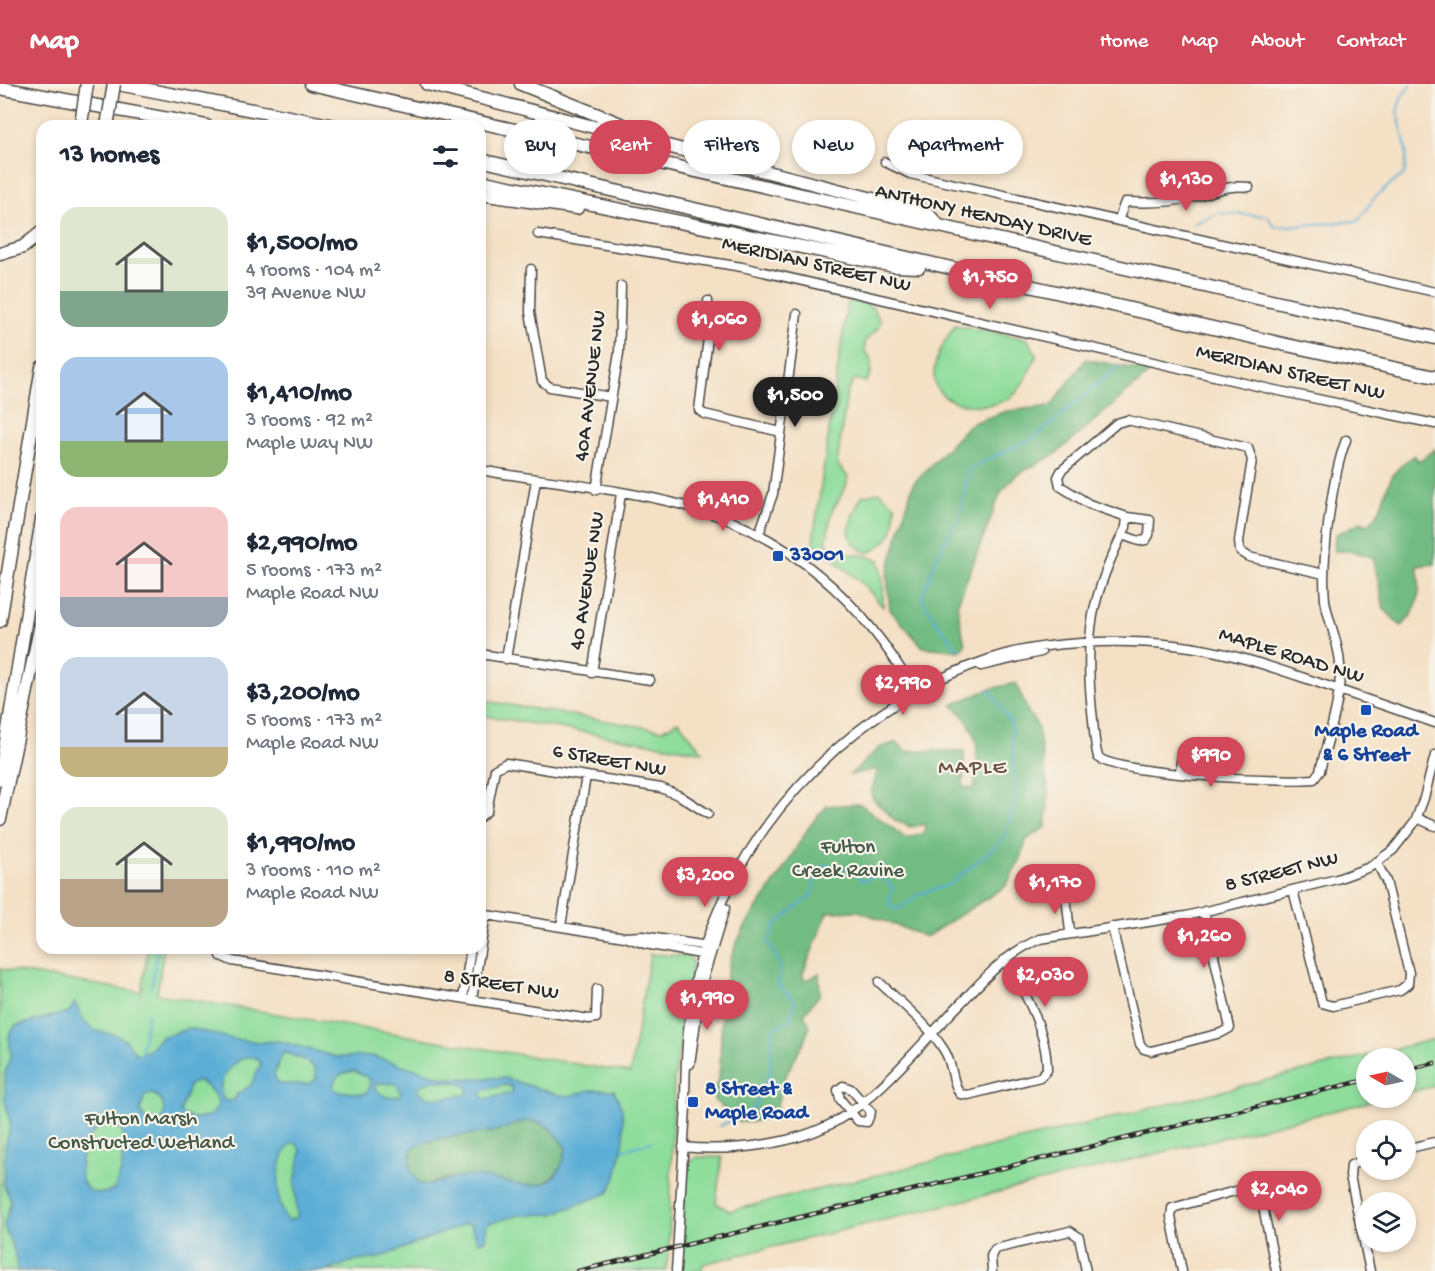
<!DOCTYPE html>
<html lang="en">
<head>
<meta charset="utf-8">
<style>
	body { margin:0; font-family:"Gochi Hand",sans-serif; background:#f6f6f7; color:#1f2937; height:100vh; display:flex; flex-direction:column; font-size:22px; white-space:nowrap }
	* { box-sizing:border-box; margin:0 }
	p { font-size:20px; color:#747a83 }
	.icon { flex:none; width:33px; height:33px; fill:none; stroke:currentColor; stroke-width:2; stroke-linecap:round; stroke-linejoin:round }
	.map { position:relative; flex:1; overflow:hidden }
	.sheet { position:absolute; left:36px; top:36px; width:450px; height:834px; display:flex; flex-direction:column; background:#fff; border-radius:18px; box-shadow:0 3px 9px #0003 }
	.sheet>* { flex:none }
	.guide { position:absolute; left:504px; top:36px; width:570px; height:54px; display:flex; gap:12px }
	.needle { width:39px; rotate:279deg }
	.controls { position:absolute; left:1356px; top:964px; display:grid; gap:12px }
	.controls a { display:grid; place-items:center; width:60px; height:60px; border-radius:50%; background:#fff; box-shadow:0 3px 9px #0003; font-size:30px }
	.price { position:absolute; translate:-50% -51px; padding:0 14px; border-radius:21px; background:#d1495b; color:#fff; font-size:20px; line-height:39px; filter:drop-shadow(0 2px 3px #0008) }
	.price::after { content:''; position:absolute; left:50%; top:36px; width:18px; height:14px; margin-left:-9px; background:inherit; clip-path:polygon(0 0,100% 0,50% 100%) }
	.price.on { background:#222; color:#fff }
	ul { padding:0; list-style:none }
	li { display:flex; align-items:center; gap:18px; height:150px; padding:0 24px }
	li span { display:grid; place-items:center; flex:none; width:168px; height:120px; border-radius:18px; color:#555 }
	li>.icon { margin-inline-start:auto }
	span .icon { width:72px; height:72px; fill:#fffc; stroke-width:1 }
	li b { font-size:26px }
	h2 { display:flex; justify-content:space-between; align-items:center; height:72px; padding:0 24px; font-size:26px }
	.tag { padding:0 21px; border-radius:27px; background:#fff; box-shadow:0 3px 9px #0003; font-size:21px; line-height:54px }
	.tag.on { background:#d1495b; color:#fff }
	header { display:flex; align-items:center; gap:36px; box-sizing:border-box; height:84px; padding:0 30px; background:#d1495b; color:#fff }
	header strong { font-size:28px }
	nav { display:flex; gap:33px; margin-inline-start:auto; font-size:21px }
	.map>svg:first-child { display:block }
</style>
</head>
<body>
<header>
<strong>Map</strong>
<nav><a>Home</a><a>Map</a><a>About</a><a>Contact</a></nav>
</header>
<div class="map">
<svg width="1435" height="1187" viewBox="0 0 1435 1187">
	<rect width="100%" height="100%" fill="#f7f3e8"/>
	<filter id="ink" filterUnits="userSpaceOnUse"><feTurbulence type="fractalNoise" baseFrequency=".0167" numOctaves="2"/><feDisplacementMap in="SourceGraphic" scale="12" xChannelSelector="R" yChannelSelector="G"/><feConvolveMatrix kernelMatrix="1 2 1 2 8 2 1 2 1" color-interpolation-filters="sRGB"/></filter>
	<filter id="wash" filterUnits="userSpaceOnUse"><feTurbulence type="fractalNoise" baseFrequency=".008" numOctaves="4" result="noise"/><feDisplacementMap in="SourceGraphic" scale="24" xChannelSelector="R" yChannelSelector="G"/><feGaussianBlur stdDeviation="1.35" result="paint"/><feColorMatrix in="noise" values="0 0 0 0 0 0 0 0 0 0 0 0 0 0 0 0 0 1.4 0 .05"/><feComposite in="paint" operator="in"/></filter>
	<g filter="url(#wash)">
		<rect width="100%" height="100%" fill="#f4e0c5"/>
		<path fill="#8edd9b" stroke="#5c8463" stroke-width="1.5" d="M855,213l18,11 7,13 -2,7 -13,13v11l6,6v16l-5,8 -11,-3 -8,13 -10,72 11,13 -2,10 -14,24 -6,31 10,11 27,2 16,5 4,20v27l-18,-21 -52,-44 34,-238z
			M955,241l72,14 10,16c-6,11 -13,31 -23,40 -20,17 -80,15 -80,-19 0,-20 12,-36 21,-51z
			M879,408l16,13c-1,28 -1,33 -26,48 -31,-11 -19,-35 -7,-57z
			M480,616l182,30 16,-9 25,31 -223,-37z
			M148,864h16l-7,46 473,79 20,-119 39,2 4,7 -19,117 -5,167 -3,24h-666v-302l141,23z
			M1435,955v47l-29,7v-34h-40v39h20l-683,166 -1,7h-21l4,-105 11,-9h26l-6,46 13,8z"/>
		<path fill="#72bc83" stroke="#4e7457" stroke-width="1.5" d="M1086,275l65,13 -95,82 -40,21 -15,17 -44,113 8,40 -5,6 -37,-4 -33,-37 -3,-35 26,-91 57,-60 37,-13 44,-5z
			M1435,365v115l-18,2c5,23 3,45 -16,60l-17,-17 -11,-52 -22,-6h-17l1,-16 26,-13 7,3c17,-15 14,-32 25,-50 5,-8 14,-14 21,-20l5,6z
			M1016,599l13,31 8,10 12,71 -3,32 -20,13 -4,16 -16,30 -80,51 -67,-26 -31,1 -25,61v5l5,2 11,-7 1,21 -16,20 6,12 -6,16 -21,39 -8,33 -23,8h-13l-25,-22v-12l5,-9c3,-41 0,-88 14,-127 11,-30 33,-55 50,-82 15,-23 24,-45 44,-64l33,-2 47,35 17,-6 1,-9 -14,3 -15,-6 -23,-22 -2,-6 7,-24 -28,6 29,-27 18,-6 8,9h59l-1,36 11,2c5,-36 8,-59 -22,-84l37,-16z
			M526,1037c20,-1 29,11 40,27l-3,17 -14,16 -12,4 -12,3 -26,-8 -51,-2 -23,7 -7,-2 -8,-15 1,-20c27,-14 54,-12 83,-17 10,-2 21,-7 32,-10z"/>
		<path fill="#5baed6" stroke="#436c80" stroke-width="1.5" fill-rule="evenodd" d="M75,919l9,19 12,9 20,4 11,6 9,13 10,-2 15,-15 29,-9 43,11 26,3 20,-1 58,16 35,-1 74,22h59l54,17 10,1 21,-6h24l8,19 2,30 -8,39 -8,15 -55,21 -33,1 -33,9 -2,16 -7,2 -8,-18h-5l-86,34 -29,4 -23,9h-310l-2,-18 -11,-26 7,-27 -7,-14 1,-40 6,-21 -6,-23v-30l6,-17 -2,-19 6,-10 54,-14zM283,968c12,5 34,7 33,27l-7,5h-31l-4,-9zM246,973h8l7,6 -10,22 -15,10 -1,5 -10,1c-12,-16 4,-37 21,-44zM354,987l16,8 -2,12 -5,3 -27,-3 -3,-4c1,-12 11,-15 21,-16zM199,997c44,28 -1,48 -19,31l10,-28zM432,997l24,1 11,4 1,6 -3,3c-13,0 -38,9 -47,-5l2,-4zM376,999l21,1 4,9 -1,3 -14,1 -11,-8zM503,1001l8,1 2,7 -27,6 -4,-1v-7zM153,1010c10,6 11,11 11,22l-6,6 -12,-2 -6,-9 5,-16zM526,1037c20,-1 29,11 40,27 -9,59 -55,31 -93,28 -18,-1 -39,12 -55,7l-8,-15 1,-19c27,-15 54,-13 83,-18 10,-2 21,-7 32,-10zM103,1041l11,1 8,4c2,20 2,42 -8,60 -48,18 -38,-52 -11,-65zM292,1059l5,1 4,8 -6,30 2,35 -9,4c-14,-16 -13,-63 4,-78z"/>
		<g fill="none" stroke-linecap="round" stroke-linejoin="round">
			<path stroke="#5baed6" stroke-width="2" d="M1193,140l25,-11 49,3 8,11 83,-6 17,-24 29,-23c1,-7 3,-16 2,-24 -3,-29 -19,-41 6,-66
				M960,567l-27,-33 -11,-21 14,-38 24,-44 9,-46 68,-33 82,-70
				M151,904l7,-40
				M141,969l7,-40
				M720,1042l33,-16 17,-38 3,-43 18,-10 4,-18 -17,-16 3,-20 -13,-22 7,-18 38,-31 2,-22 9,-7c16,0 28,3 38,16l17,-6 14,12 -5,17 4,4h9l18,-14 30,-9 49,-41 8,-12 9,-32 -3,-75 -23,-36
				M623,1066l29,-8"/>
		</g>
	</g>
	<g filter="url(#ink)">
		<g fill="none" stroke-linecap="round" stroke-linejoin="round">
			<g stroke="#494642" stroke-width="11">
				<path id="minor" d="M885,78l25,12 525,118
					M1118,137l7,-19c22,1 44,1 65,-4 21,-5 38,-14 59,-11
					M538,150l204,33 528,122 165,35
					M531,185l-1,43 12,69 8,6 61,10
					M708,217l1,29 -10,80 5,4 77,18
					M480,386c68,12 139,18 206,36 101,26 179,97 229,187
					M596,406l23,-137 2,-67
					M1127,433l-1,10c-35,68 -42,108 -34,184 2,15 2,32 6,46 19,18 185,25 216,22l6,-8c8,-34 21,-69 20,-104 0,-23 -12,-45 -15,-67 -4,-40 7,-123 21,-160
					M759,450l14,-40 24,-180
					M1122,451l17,6 7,-1 3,-5 1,-15 -23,-3 -38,-13 -29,-18 -2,-9 3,-6 56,-48 10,-3 121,28 4,12 -13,81 1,10 9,6 75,17
					M480,570l170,26
					M506,575l30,-179
					M981,582l60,-14
					M592,589l29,-179
					M1180,689l2,-23 7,-5 6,4 -1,25
					M480,733l7,-6 8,-42 11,-6 155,25 19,8 28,18
					M1417,734l18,8
					M1293,806l29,113 11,3 67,-16 8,-6 1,-11 -23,-92 -9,-18
					M1066,812l4,36
					M480,830l145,23 20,7 61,11
					M561,842l25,-150
					M1112,843l28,117 4,5 7,2 70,-18 9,-5 -26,-117
					M625,853l17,-1 66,10
					M220,864l1,8 11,5 357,58 7,-1 1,-29
					M879,898c22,21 49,42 65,68 9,13 7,31 16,44l8,1 72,-18 7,-7c0,-38 -22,-80 -43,-110
					M463,914l8,-50
					M472,915l14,-85
					M690,980l11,-78 24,-78
					M843,1002l8,3 20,23 -4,10 -9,-1 -18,-22 -2,-9z
					M685,1028c0,-54 2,-109 18,-161 41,-133 157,-250 289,-293 51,-17 128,-19 182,-13 50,5 95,21 142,37 40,14 79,27 119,41
					M683,1063c46,5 114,-2 155,-27 43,-25 86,-80 122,-116 25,-26 46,-51 80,-65l146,-23 151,-37 33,-12 23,-17 22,-28 9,-24 11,-43
					M1406,1065l29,-7
					M1366,1075l-15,6 -1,11 20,95
					M676,1187l10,-164
					M992,1187l-1,-15 4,-7 75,-18 9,6 7,34
					M1182,1187l-11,-54 1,-9 78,-21 7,2 4,8 15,74"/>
			</g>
			<g stroke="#494642" stroke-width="15">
				<path id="highway" d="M118,0l217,42
					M311,0l1124,254
					M427,0l500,129 11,12
					M521,0l107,43
					M0,4l206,38
					M480,76l807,185 148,32
					M480,97l414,85 25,1
					M480,110l97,14
					M0,170l23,-7 19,-15
					M0,537l42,-254
					M0,695l42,-260
					M0,735l42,-200"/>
			</g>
			<use href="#minor" stroke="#fff" stroke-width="8"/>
			<use href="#highway" stroke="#fff" stroke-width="12"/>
			<g stroke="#2b2b2b" stroke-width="4.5">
				<path id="rail" d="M1406,986l29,-7
					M578,1187l788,-191"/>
			</g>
			<use href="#rail" stroke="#f7f3e8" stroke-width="2" stroke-dasharray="7" stroke-linecap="butt"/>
			<g stroke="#494642" stroke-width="15" stroke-linecap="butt">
				<path id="highway-bridge" d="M81,40l6,-40
					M107,42l7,-42"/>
			</g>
			<use href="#highway-bridge" stroke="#fff" stroke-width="12"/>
		</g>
	</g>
	<g fill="#1a4fb4" stroke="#f7f3e8" stroke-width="2">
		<rect x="772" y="466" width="12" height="12" rx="3"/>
		<rect x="1360" y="620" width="12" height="12" rx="3"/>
		<rect x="687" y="1012" width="12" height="12" rx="3"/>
	</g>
	<g text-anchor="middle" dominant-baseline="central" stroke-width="4.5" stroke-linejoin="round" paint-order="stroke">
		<g font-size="21" fill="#2b2b2b" stroke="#f7f3e8">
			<text transform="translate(983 133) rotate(13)">ANTHONY HENDAY DRIVE</text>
			<text transform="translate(816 182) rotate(13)">MERIDIAN STREET NW</text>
			<text transform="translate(1290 290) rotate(13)">MERIDIAN STREET NW</text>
			<text transform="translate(592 302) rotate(-83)">40A AVENUE NW</text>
			<text transform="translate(589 497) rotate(-81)">40 AVENUE NW</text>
			<text transform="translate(1291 573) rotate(17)">MAPLE ROAD NW</text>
			<text transform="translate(609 678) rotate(10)">6 STREET NW</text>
			<text transform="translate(1282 789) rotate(-14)">8 STREET NW</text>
			<text transform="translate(501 902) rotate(9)">8 STREET NW</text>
		</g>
		<g font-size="21" font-weight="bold" fill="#164399" stroke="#f7f3e8" text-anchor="start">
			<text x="790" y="472">33001</text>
			<text x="1366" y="648" text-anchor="middle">Maple Road<tspan x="1366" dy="24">&amp; 6 Street</tspan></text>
			<text x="705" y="1006">8 Street &amp;<tspan x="705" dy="24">Maple Road</tspan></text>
		</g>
		<g font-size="21" fill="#445847" stroke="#f7f3e8">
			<text x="848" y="764">Fulton<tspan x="848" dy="24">Creek Ravine</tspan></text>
			<text x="141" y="1036">Fulton Marsh<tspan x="141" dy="24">Constructed Wetland</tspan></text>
		</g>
		<g font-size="22" letter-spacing="1.5" fill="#6c5244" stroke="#f7f3e8">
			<text x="973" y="685">MAPLE</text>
		</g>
	</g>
</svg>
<div class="controls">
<a><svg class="needle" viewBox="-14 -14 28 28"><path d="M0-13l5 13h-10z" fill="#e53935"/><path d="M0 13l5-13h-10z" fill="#747a83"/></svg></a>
<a><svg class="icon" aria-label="locate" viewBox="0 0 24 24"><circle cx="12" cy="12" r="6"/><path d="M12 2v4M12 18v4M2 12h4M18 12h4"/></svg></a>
<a><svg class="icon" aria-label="layers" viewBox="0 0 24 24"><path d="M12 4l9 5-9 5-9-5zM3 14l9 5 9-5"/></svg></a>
</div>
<b class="price" style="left:1186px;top:128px">$1,130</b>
<b class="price" style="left:990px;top:226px">$1,750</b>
<b class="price" style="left:719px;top:268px">$1,060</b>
<b class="price on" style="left:795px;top:344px">$1,500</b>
<b class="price" style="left:723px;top:448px">$1,410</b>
<b class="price" style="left:903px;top:632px">$2,990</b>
<b class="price" style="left:1211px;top:704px">$990</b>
<b class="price" style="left:705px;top:824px">$3,200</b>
<b class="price" style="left:1055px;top:831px">$1,170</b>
<b class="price" style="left:1204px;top:885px">$1,260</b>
<b class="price" style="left:1045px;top:924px">$2,030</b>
<b class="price" style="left:707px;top:947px">$1,990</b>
<b class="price" style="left:1279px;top:1138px">$2,040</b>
<div class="guide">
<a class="tag">Buy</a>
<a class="tag on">Rent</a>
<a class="tag">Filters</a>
<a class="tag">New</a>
<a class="tag">Apartment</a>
</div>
<section class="sheet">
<h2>13 homes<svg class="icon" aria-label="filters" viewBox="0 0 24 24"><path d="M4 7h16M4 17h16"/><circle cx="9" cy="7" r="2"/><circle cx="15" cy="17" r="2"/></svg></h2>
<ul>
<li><span style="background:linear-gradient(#dfe7d0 70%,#7fa58c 0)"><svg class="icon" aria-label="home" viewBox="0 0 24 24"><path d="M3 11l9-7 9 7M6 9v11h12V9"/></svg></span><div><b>$1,500/mo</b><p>4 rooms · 104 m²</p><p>39 Avenue NW</p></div></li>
<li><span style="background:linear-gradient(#a9c7e8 70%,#8fb573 0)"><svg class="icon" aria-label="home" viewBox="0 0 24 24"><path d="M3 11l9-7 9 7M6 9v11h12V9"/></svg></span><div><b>$1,410/mo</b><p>3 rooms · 92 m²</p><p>Maple Way NW</p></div></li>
<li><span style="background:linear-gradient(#f6c9c9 75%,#9aa5b1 0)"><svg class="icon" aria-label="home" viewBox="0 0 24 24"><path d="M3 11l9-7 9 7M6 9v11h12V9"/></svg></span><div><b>$2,990/mo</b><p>5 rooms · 173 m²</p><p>Maple Road NW</p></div></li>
<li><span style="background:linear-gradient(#c9d6e8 75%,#c2b280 0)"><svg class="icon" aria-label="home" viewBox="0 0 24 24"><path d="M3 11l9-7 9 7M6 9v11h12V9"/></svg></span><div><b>$3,200/mo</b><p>5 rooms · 173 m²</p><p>Maple Road NW</p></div></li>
<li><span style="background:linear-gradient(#dfe7d0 60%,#b9a48a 0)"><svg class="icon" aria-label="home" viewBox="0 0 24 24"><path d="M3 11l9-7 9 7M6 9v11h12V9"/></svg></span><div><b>$1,990/mo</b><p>3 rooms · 110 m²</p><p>Maple Road NW</p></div></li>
</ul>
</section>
</div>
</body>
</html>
